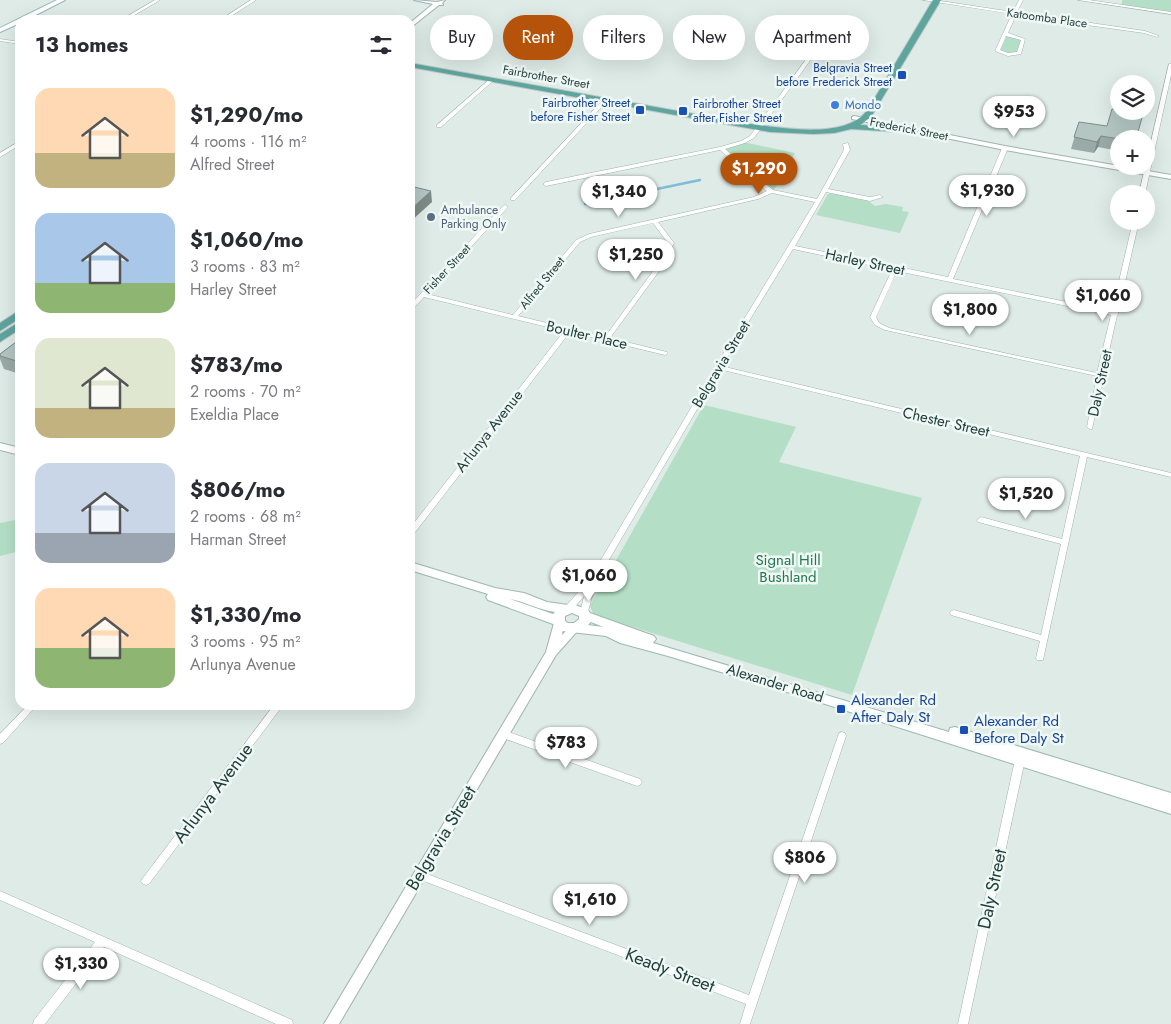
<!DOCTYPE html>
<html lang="en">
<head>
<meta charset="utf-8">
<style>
	body { margin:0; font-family:Jost,sans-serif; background:#f2f2f3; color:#2b2b33; height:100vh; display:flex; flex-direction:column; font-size:19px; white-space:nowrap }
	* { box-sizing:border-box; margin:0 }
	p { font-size:16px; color:#7c7c81 }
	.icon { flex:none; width:28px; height:28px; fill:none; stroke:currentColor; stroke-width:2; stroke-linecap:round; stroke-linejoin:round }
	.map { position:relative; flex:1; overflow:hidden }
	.drawer { position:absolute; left:15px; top:15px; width:400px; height:695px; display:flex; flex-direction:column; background:#fff; border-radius:15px; box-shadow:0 5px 20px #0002 }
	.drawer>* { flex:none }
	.hud { position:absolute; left:430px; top:15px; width:475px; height:45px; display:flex; gap:10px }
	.fabs { position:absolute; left:1110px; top:75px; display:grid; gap:10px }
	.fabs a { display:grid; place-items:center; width:45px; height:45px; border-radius:50%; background:#fff; box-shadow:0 5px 20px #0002; font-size:25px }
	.price { position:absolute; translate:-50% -42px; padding:0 11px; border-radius:18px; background:#fff; color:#222; font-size:16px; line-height:32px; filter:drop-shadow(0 1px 2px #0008) }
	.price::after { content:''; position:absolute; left:50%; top:30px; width:15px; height:11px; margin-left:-8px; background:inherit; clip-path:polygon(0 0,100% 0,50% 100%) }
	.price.active { background:#b45309; color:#fff }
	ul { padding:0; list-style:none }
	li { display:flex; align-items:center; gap:15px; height:125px; padding:0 20px }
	li span { display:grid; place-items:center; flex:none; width:140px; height:100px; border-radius:15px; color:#555 }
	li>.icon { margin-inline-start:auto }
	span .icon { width:60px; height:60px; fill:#fffc; stroke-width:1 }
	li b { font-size:21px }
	h2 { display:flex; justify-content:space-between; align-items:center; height:60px; padding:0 20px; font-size:21px }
	.chip { padding:0 18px; border-radius:22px; background:#fff; box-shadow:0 5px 20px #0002; font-size:18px; line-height:45px }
	.chip.active { background:#b45309; color:#fff }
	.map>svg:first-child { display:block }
</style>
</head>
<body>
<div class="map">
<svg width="1171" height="1024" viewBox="0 0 1171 1024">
	<rect width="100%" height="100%" fill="#deebe7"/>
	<path fill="#b4dfc6" d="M1122,0h49v13l-49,-7z
		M1005,35l18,4 -4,14 -6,2 -14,-4z
		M743,142l52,11 -22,39 -52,-44z
		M834,193l33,7 8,6 11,-2 17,3 -1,4 7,1 -9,21 -84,-18 12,-21z
		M704,405l92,22 -17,35 143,36 -70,197 -258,-80 -4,-9z
		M20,519v32l-20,5v-33z"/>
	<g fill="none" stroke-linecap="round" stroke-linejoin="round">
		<path stroke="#80bcd7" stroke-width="2.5" d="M585,204l115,-24"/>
		<g stroke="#a1b3af" stroke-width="1">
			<path id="minor" d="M155,0h5l-34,20h-5z
				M251,0h5l-31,20h-5z
				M923,0h11l79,12 6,-12h4l-6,12 128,19 14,5 -2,1 -13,-4 -128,-18 -8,18 17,6 -4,15 -13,2 -13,-5 17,-37zM1006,36l15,4 -4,12 -9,1 -8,-3z
				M1078,0h11l82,12v2z
				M0,39l20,3v2l-20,-3z
				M813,50l4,1 -63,87 -9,5 -20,6 48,41 44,9 27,-49 -1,-6 5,-1 2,7 -22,39 42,8 10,-2 3,2 -13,4 -44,-9 -31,54 153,31 54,-129 3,-2 3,2 -55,131 159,32 21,-90h6l-21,92 1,1 -2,2 -2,8 -23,105h-2l-3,-2 10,-51 -212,-46 -10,-5 -5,-8 22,-47 -99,-21 -64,105 -4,13 446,106v4l-84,-20 -44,203h-6l-1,-2 4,-17 -89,-26 -1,-2 1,-2 3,-1 87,25 20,-91 -83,-22 -1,-2 4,-3 81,22 18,-83 -357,-86 -10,12 -117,200 -9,33h-6l-1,-2 4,-17 -12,14h-6l-1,-2 1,-2 23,-26 118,-199 11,-13 5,-14 92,-152 -43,-9 -14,6 -100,23 16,21 -12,24 -52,71 57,14 1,1 -1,1 -2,1 -95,-23 -157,203 -3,1v-8l154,-197 -140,-34 -12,13 -2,1v-6l93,-99 2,-1 3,2 -81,87 86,21 63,-75 13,-6 165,-37 13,-6 -47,-41 -174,36 -3,-2 3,-2 174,-35 21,-6 9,-5zM653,223l15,20 -12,24 -51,70 -87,-21 62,-74 11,-5zM897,271l214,44 -14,58 -208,-45 -10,-5 -3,-6z
				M1169,64h2v11l-26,119h-6z
				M490,79l4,1 -53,47h-4v-2z
				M604,99l4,1 -93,100h-4v-2z
				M20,141v4l-20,12v-4z
				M28,705h9l-34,38 -3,1v-10z
				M274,705h9l-134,179 -3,1 -3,-1 -2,-3 2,-3z
				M503,730l137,49 2,3 -2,3 -3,1 -137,-49 -1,-3 1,-3z
				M842,732l3,1 1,3 -96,288h-10l6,-20 -330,-126 -2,-3 2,-3 3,-1 330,124 89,-259 1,-3z
				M1021,751l3,1 2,3 -58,269h-10l58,-269 2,-3z
				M0,891l292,129 1,4h-17l-172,-77 -59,77h-12l1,-4 61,-78 -95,-42z"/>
		</g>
		<g stroke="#a1b3af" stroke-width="2">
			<path id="tertiary" d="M414,0l23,2 8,-2 -3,3 1,2h-4l-29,23v-5l23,-19z
				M854,116l151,30 166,29v4l-166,-29 -153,-31v-2z
				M559,619l4,1 1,3 -2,12c5,-5 9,-12 17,-10l1,3 -24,27 -217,369h-15l222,-372 8,-29 1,-3z"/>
		</g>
		<g stroke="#9cb8b2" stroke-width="2">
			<path id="secondary" d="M57,0h8l-39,20h-6v3l-20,9v-4z
				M0,443l20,5v7l-20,-5z
				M410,562l85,26 29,5 23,9 21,3 5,-1 15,6 2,3 64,23 2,3 -3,4 296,89 1,-4 5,-1 216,66v21l-371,-118 -132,-40 -48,-13 -14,-7 -44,-5 -9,-7 -65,-24 -2,-3 2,-3 -78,-24zM510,599c16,3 29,11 45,13l-2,2zM572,613l7,3v3l-5,4h-6l-3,-2v-5zM591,622l12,5 -15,-2z"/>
		</g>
		<g stroke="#c0c8c8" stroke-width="2">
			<path id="primary" d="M933,0h8l-70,117 -11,8 59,3v4l-3,1 -65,-4 -17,4 -21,1 -43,-2 -360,-65v-4l340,61c32,4 98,16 118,-15l-3,-2 8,-6z
				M20,310v8l-20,13v-8z
				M16,324l4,1v4l-20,13v-8z"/>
		</g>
		<use href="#minor" fill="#fff" fill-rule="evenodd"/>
		<use href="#tertiary" fill="#fff" fill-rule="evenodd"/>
		<use href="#secondary" fill="#fff" fill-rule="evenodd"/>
		<use href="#primary" fill="#5ea59e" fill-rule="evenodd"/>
	</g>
	<path fill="#9aaaa6" d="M20,72v11h-1l-2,-9z
		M1079,122l40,17v12l-21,-4 -4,6 -23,-4z
		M20,339v35l-16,-5 -4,-10v-5z"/>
	<path fill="#7d8b87" d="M1101,136l-3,11 -4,6 3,-11z
		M431,191l1,11 -22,20v-12z"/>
	<path fill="#b3c6c1" stroke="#7d8b87" d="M1112,109l7,1v1h6l18,3 -7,25h-17l-18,-3 -4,6 -23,-5 5,-15 28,4z
		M410,186l21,5 -21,19z
		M20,339v23l-20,-6v-2z"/>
	<g fill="#1a4fb4" stroke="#eff8f4" stroke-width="2">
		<rect x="897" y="70" width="10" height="10" rx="2.5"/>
		<rect x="635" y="105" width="10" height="10" rx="2.5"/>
		<rect x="678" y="106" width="10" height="10" rx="2.5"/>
		<rect x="836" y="704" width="10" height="10" rx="2.5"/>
		<rect x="959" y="725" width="10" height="10" rx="2.5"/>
	</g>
	<circle fill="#3f7fe0" stroke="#eff8f4" stroke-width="2" cx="835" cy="105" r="5"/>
	<circle fill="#5c6f8a" stroke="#eff8f4" stroke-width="2" cx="431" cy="217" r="5"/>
	<g text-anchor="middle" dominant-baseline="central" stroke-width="5" stroke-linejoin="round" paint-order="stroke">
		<g font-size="12" fill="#1e3c39" stroke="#eff8f4">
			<text transform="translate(1047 18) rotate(8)">Katoomba Place</text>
			<text transform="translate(546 77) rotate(10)">Fairbrother Street</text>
			<text transform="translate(909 129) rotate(11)">Frederick Street</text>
			<text transform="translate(447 269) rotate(-47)">Fisher Street</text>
			<text transform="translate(542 283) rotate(-51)">Alfred Street</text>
		</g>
		<g font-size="12" fill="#164399" stroke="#eff8f4" text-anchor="end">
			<text x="892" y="68">Belgravia Street<tspan x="892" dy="14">before Frederick Street</tspan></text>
			<text x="630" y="103">Fairbrother Street<tspan x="630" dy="14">before Fisher Street</tspan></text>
			<text x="693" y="104" text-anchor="start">Fairbrother Street<tspan x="693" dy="14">after Fisher Street</tspan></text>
		</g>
		<g font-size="12" fill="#366cbe" stroke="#eff8f4" text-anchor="start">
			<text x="845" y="105">Mondo</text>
		</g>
		<g font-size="12" fill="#4e5e75" stroke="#eff8f4" text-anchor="start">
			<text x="441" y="210">Ambulance<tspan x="441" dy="14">Parking Only</tspan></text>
		</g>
		<g font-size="15" fill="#1e3c39" stroke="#eff8f4">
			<text transform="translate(865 262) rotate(12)">Harley Street</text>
			<text transform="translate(587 335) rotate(13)">Boulter Place</text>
			<text transform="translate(721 364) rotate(-59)">Belgravia Street</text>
			<text transform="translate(1100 383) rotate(-78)">Daly Street</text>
			<text transform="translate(946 422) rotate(13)">Chester Street</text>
			<text transform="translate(489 431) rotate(-52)">Arlunya Avenue</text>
			<text transform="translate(775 683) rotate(17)">Alexander Road</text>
		</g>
		<g font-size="15" fill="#247751" stroke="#eff8f4">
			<text x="788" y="560">Signal Hill<tspan x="788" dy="17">Bushland</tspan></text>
		</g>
		<g font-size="15" fill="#164399" stroke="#eff8f4" text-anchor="start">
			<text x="851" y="700">Alexander Rd<tspan x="851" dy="17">After Daly St</tspan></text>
			<text x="974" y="721">Alexander Rd<tspan x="974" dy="17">Before Daly St</tspan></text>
		</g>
		<g font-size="18" fill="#1e3c39" stroke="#eff8f4">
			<text transform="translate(213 793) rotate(-53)">Arlunya Avenue</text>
			<text transform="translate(441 838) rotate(-59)">Belgravia Street</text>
			<text transform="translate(992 889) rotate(-78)">Daly Street</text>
			<text transform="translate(670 970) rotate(21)">Keady Street</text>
		</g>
	</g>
</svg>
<div class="fabs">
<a><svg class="icon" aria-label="layers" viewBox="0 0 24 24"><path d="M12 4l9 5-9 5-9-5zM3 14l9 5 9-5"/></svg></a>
<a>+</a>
<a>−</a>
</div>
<b class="price" style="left:1014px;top:138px">$953</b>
<b class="price active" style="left:759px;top:195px">$1,290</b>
<b class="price" style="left:987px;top:217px">$1,930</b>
<b class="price" style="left:619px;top:218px">$1,340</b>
<b class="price" style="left:636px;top:281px">$1,250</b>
<b class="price" style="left:1103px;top:322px">$1,060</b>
<b class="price" style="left:970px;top:336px">$1,800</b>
<b class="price" style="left:1026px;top:520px">$1,520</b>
<b class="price" style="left:589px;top:602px">$1,060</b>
<b class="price" style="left:566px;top:769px">$783</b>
<b class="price" style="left:805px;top:884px">$806</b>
<b class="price" style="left:590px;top:926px">$1,610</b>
<b class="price" style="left:81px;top:990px">$1,330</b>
<div class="hud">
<a class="chip">Buy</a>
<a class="chip active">Rent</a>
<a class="chip">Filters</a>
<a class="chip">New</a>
<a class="chip">Apartment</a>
</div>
<section class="drawer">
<h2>13 homes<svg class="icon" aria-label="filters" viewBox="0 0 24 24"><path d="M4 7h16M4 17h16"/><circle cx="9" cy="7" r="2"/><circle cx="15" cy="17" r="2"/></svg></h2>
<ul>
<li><span style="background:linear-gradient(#ffd9b3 65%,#c2b280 0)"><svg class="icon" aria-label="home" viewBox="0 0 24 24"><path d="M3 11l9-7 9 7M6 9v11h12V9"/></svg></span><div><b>$1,290/mo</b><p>4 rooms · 116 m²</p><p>Alfred Street</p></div></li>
<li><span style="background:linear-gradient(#a9c7e8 70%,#8fb573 0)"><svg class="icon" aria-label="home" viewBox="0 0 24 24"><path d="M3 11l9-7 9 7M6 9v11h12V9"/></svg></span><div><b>$1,060/mo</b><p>3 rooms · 83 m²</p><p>Harley Street</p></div></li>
<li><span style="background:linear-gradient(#dfe7d0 70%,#c2b280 0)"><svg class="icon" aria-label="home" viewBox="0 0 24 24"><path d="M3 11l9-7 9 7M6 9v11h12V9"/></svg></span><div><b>$783/mo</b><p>2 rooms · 70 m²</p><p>Exeldia Place</p></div></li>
<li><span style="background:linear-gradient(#c9d6e8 70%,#9aa5b1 0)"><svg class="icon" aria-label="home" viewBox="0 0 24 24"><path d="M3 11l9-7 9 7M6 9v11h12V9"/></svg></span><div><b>$806/mo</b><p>2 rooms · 68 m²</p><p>Harman Street</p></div></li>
<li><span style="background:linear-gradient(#ffd9b3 60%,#8fb573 0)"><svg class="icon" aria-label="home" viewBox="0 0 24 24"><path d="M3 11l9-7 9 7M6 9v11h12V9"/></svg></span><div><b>$1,330/mo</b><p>3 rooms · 95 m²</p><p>Arlunya Avenue</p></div></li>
</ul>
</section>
</div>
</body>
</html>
